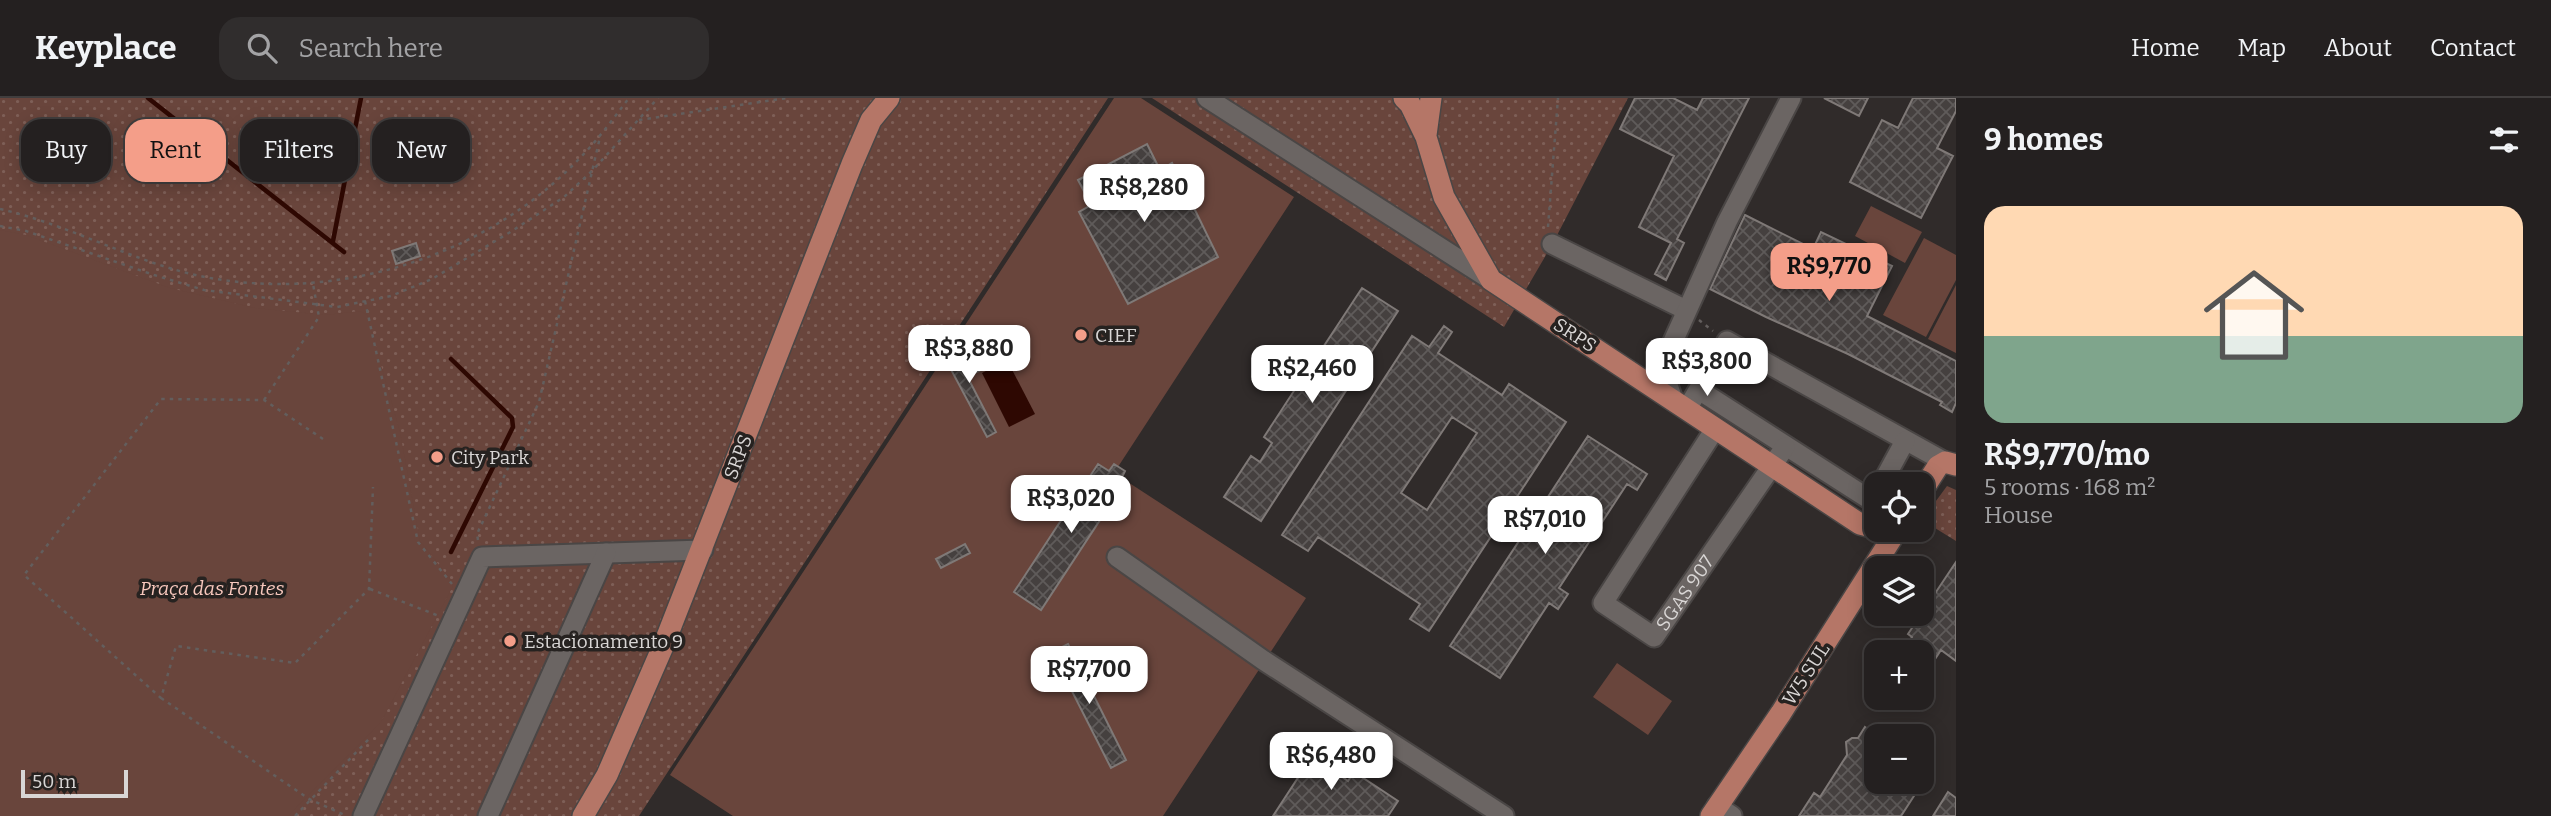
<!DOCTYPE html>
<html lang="en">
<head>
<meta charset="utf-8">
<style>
	body { margin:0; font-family:Bitter,serif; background:#302d2d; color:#f1f3f6; height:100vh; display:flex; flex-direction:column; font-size:26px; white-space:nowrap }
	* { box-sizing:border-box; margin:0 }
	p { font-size:23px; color:#a3a3a5 }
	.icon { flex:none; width:38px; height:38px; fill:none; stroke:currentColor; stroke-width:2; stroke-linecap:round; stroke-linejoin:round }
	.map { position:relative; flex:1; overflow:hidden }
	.side { display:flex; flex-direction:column; background:#242020; width:595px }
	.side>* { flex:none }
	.top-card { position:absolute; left:21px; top:21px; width:665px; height:63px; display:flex; gap:14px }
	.fabs { position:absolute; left:1864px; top:374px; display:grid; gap:14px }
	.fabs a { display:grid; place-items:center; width:70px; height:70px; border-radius:14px; background:#242020; box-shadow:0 4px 18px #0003,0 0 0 2px #413e3e; font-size:35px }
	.scale { position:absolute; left:21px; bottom:18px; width:107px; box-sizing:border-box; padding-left:7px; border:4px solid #d9d6d5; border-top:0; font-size:19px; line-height:24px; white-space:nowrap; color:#d9d6d5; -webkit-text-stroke:5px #262220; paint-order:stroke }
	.price { position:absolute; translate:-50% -60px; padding:0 16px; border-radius:14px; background:#fff; color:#222; font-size:23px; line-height:46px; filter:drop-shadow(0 2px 4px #0008) }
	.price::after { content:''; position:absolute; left:50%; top:42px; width:21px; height:16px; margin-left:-10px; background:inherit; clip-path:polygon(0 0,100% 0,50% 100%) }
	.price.on { background:#f49e89; color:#111 }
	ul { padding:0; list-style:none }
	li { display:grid; align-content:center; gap:14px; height:371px; padding:0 28px }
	li span { display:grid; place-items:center; height:217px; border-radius:21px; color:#555 }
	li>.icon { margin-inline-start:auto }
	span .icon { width:126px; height:126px; fill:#fffc; stroke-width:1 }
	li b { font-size:30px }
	h2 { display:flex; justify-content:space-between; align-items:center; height:84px; padding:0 28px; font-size:30px }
	.tag { padding:0 24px; border-radius:21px; background:#242020; box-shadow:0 4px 18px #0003,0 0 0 2px #413e3e; font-size:24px; line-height:63px }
	.tag.on { background:#f49e89; color:#111 }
	header { display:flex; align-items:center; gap:42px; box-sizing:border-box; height:98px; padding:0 35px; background:#242020; border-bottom:2px solid #413e3e }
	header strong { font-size:33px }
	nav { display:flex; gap:38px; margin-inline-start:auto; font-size:24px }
	.search { width:490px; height:63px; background:#302d2d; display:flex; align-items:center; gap:18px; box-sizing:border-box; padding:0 24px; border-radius:21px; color:#a3a3a5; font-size:26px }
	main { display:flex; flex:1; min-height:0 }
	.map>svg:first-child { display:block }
</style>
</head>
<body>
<header>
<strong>Keyplace</strong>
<div class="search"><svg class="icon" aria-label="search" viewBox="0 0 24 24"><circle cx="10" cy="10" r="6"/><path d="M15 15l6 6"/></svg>Search here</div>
<nav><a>Home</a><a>Map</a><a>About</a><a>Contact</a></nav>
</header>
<main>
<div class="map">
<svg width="1956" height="718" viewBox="0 0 1956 718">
	<defs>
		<pattern id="grass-dots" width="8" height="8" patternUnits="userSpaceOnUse" patternTransform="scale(1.75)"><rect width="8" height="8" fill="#69453c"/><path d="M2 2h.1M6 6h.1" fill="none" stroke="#7e5f57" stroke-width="1.8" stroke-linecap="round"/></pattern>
		<pattern id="building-cross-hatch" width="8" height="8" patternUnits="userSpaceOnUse" patternTransform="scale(1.75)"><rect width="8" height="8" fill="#45403f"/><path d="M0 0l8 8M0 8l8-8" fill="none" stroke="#5f5b5a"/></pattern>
	</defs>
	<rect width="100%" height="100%" fill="#302b2a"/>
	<path fill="url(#grass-dots)" d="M0,0h1108l-469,718h-639z
		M1152,0h476l-75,145 -49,84z
		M1947,388l9,4v51l-34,-21z"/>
	<path fill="#69453c" d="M1114,0h27l153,99 -180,276 192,125 -143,218h-430l-63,-41z
		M1871,108l51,26 -17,31 -50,-27z
		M0,132l26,5 144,53 85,20 71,7 34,-4 7,4 33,117 20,109 31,39 2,6 -72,136 -93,94h-288z
		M1924,140l32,17v25l-30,57 -43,-22z
		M1956,187v68l-28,-14z
		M1617,565l55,38 -24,34 -55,-38z"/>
	<path fill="#2e0802" d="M1007,262l28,54 -26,13 -27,-54z"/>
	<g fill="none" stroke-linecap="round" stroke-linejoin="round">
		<path stroke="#2e0802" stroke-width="4.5" d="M148,0l196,154
			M333,143l28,-143
			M451,454l62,-125 -1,-9 -61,-59"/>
	</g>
	<path fill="url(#building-cross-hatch)" stroke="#7f7977" stroke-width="2" fill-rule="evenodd" d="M1635,0h38l24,12 6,-12h46l-72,141 7,4 -18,37 -11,-6 16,-31 -32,-16 35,-71 -54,-27z
		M1824,0h44l-9,18z
		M1913,0h43v13l-19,37 16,8 -32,62 -71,-36 32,-62 16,8z
		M1147,46l13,26 12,-7 46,94 -90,47 -49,-92 12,-7 -13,-25z
		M1745,117l68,34 8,-17 71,34 -25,50 89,45v42l-4,9 -12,-7 2,-3 -94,-48 -82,-37 -56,-28z
		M416,145l4,13 -24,8 -4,-13z
		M1362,190l36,23 -137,210 -37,-24 27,-41 9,6 12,-19 -8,-6 39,-60 13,8 17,-25 -13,-8z
		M1444,228l8,6 -14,21 64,42 7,-11 57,38 -137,209 -19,-12 10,-15 -102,-67 -10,14 -26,-16 130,-199 17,11zM1452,319l25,16 -50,77 -26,-17z
		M965,248l14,25 -12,5 29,56 -9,5 -39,-73 -1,-4 4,-1 -3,-5z
		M1588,338l59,38 -10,16 -10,-6 -68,104 9,6 -10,15 -9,-6 -49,75 -50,-32z
		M1098,366l11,7 5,-7 11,7 -4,8 4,3 -84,128 -27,-18z
		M965,446l5,9 -29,15 -5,-9z
		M1956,464v99l-15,-11 -19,29v-26h-20l10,-16 -4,-3z
		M1068,546l58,116 -15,8 -59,-116z
		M1865,629l11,7v30l-12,18h59l-22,34h-102l15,-23 6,4 27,-42 -1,-13 6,-4h6z
		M1300,648l48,35 6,-9 44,29 -10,15h-115l28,-43 -14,-8z
		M1948,694l8,6v18h-23z"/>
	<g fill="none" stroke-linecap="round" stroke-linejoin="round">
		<g stroke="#4a4645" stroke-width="23">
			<g id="minor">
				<path d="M1207,0l284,182"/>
				<path d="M1552,146l134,66"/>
				<path d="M1699,292l173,111 4,-8"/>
				<path d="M1673,302l-8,-24 6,-30 56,-124 64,-124"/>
				<path d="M1687,311l40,-68 218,121"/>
				<path id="s1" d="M1715,331l-112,174 51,34 131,-190"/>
				<path d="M1881,387l24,-44"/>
				<path d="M1117,459l146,103 241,156"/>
				<path d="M1717,708l15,10"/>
				<path d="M363,718l119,-259 221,-7"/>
				<path d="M488,718l118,-263"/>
			</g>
		</g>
		<g stroke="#4a4645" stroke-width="24">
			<path id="major" d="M1404,0l6,6 16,33 18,60 47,83 369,244 16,4
				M1426,37l5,-37
				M1922,393l16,-25 7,-4 11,3
				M583,718l24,-41 57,-131 188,-480 19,-44 18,-22
				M1711,718l70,-103 116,-183"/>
		</g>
		<path stroke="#635e5d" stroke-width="2.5" stroke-dasharray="3.5 5" stroke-linecap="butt" d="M639,22l148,-22
			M0,111c66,15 126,49 191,65 136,32 291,-14 387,-114 19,-19 35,-41 51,-62
			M0,128l26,5 128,44 50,15 133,17 54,-11 41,-17 80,-48 52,-34 29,-27 65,-72
			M1548,129l10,-129
			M365,203l53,241 34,42
			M1699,222l14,11
			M264,302l55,-83 -6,-33
			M323,341l-59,-39 -103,-1 -137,176 137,123 15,-52 119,17 74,-74 4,-102
			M478,442l-1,-6 62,-132 61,-265
			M370,491l69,27
			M161,600l148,101 38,17
			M295,718l74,-77"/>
		<use href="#minor" stroke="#6b6563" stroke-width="19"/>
		<use href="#major" stroke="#b57667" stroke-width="21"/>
	</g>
	<g fill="#f49e89" stroke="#262220" stroke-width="2.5">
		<circle cx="1081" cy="237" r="7"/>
		<circle cx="437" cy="359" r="7"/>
		<circle cx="510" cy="543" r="7"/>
	</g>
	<g text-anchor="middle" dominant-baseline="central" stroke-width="7" stroke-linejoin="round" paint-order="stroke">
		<g font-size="19" fill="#d9d6d5" stroke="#262220" text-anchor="start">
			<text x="1095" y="237">CIEF</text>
			<text x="451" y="359">City Park</text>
			<text x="524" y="543">Estacionamento 9</text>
		</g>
		<g font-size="19" fill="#d9d6d5" stroke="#262220">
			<text transform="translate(1575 237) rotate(33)">SRPS</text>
			<text transform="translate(738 359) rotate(-69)">SRPS</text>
			<text stroke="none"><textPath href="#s1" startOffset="322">SGAS 907</textPath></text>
			<text transform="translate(1806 576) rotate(-57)">W5 SUL</text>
		</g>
		<g font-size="19" font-style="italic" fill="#f8c8bd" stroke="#262220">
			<text x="212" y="490">Praça das Fontes</text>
		</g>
	</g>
</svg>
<div class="fabs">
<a><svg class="icon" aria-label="locate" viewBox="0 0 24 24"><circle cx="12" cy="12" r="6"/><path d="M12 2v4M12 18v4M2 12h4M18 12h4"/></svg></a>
<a><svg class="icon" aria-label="layers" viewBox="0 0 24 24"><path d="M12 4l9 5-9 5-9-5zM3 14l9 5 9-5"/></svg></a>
<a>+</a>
<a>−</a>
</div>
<div class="scale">50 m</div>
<b class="price" style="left:1144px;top:126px">R$8,280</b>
<b class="price on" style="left:1829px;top:205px">R$9,770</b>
<b class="price" style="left:969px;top:287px">R$3,880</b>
<b class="price" style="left:1707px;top:300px">R$3,800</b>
<b class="price" style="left:1312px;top:307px">R$2,460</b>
<b class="price" style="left:1071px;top:437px">R$3,020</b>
<b class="price" style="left:1545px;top:458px">R$7,010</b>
<b class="price" style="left:1089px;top:608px">R$7,700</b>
<b class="price" style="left:1331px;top:694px">R$6,480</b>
<div class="top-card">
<a class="tag">Buy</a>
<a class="tag on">Rent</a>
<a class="tag">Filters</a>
<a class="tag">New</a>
</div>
</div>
<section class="side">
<h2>9 homes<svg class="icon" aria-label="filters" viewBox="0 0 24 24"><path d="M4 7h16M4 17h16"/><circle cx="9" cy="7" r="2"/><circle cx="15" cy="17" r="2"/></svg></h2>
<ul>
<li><span style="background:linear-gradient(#ffd9b3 60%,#7fa58c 0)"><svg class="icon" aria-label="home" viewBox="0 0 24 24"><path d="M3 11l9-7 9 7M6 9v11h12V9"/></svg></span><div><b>R$9,770/mo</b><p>5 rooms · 168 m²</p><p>House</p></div></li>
</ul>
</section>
</main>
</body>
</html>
